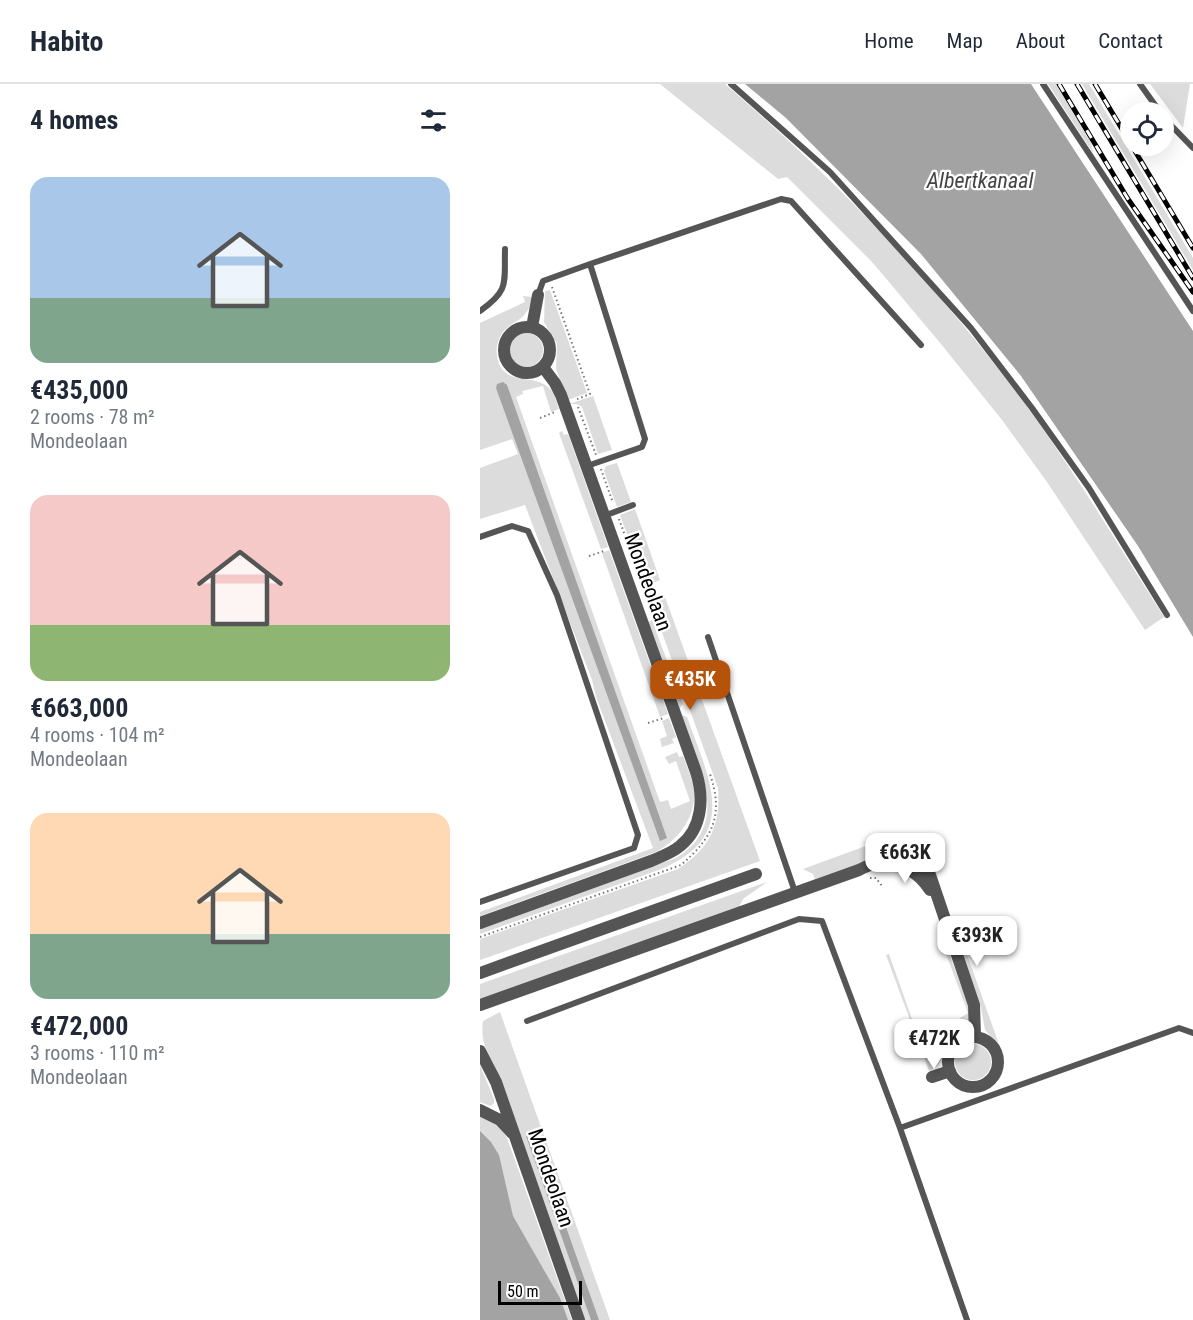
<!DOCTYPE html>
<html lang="en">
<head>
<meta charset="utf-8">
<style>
	body { margin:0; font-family:"Roboto Condensed",sans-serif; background:#f6f6f7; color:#1f2937; height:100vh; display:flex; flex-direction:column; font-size:22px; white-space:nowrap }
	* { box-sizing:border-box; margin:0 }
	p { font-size:20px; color:#747a83 }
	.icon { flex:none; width:33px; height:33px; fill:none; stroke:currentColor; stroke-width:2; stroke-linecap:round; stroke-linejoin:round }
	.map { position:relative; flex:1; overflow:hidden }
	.details { display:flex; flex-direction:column; background:#fff; width:480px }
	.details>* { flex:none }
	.buttons { position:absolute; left:640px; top:18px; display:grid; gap:12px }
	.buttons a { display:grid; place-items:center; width:54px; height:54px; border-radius:50%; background:#fff; box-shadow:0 6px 24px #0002; font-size:30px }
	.scale { position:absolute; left:18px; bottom:15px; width:84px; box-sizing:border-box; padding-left:6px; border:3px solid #000; border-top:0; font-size:16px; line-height:21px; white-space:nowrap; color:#000; -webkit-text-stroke:4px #fff; paint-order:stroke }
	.price { position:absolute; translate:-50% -51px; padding:0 14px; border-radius:12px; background:#fff; color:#222; font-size:20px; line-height:39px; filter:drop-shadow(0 2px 3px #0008) }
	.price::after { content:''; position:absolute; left:50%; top:36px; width:18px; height:14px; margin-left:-9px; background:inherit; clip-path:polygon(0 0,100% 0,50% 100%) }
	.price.active { background:#b45309; color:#fff }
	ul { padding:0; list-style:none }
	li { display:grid; align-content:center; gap:12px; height:318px; padding:0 30px }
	li span { display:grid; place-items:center; height:186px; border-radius:18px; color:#555 }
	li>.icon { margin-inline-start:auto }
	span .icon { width:108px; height:108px; fill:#fffc; stroke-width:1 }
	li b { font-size:26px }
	h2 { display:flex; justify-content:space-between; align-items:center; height:72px; padding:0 30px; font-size:26px }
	header { display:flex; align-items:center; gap:36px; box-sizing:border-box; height:84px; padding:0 30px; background:#fff; border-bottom:2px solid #e0e1e3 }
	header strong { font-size:28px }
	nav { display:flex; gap:33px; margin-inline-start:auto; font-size:21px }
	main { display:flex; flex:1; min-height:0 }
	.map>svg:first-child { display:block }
</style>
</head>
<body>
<header>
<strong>Habito</strong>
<nav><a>Home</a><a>Map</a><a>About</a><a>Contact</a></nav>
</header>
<main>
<section class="details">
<h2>4 homes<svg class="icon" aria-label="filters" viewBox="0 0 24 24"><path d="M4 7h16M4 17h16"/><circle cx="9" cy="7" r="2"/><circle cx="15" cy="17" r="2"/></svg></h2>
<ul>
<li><span style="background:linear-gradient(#a9c7e8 65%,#7fa58c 0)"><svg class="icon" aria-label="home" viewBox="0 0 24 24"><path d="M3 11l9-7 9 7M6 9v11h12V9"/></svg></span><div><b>€435,000</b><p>2 rooms · 78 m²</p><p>Mondeolaan</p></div></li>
<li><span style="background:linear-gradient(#f6c9c9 70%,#8fb573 0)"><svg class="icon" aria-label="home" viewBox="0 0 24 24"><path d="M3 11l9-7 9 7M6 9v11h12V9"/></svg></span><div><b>€663,000</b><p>4 rooms · 104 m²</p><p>Mondeolaan</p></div></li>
<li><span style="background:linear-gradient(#ffd9b3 65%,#7fa58c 0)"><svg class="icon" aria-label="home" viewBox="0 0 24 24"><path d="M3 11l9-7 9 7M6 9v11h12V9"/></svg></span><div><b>€472,000</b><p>3 rooms · 110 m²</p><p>Mondeolaan</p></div></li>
</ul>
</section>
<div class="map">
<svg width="713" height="1236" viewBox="0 0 713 1236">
	<rect width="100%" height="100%" fill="#fff"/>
	<path fill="#dcdcdc" d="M180,0h65c112,96 215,205 303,324 49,67 91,139 136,209l-19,13 -98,-148 -45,-62 -61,-76 -68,-81 -86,-86 -9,2z
		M568,0h8l35,59 2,10z
		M602,0h7l104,174v12z
		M670,0h40l-7,44z
		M70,206l37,103 -19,7 -12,-31 1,-25 -13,-22 1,-31z
		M43,212l9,1c-1,6 -3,13 -7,17 -4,6 -13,9 -18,14 -11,9 -13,25 -7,38 11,19 35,8 49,22 6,5 7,14 10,21l-8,3 -8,-26 -21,5 1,3 -7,3 144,405 8,-2 3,9 19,-8 -14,-40 -7,3 -4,-7 12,-5 2,5 4,-1c4,11 10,24 11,36 1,27 -16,48 -38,60l-176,64v-4l173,-64 -57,-151 -4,-17 -67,-175 -45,14v-51l38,-14 -6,-15 -32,11v-127l45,-21z
		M29 266a17 17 0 1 1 34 0a17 17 0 1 1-34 0Z
		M113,312l19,54 -14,4 -16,-47 -5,-3h-8z
		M82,347l2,4 4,-1 40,113 -7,2 -42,-116z
		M137,379l14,39 -14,5 -13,-36 2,-5z
		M155,425l25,71 -14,6 -26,-71z
		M129,466l59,164 -8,3 -58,-164z
		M184,510l96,267 -280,99v-21l198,-70c31,-20 43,-43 40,-81l-67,-186 3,-5z
		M172,536l31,84 -4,5 -31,-87z
		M201,631l6,2c21,60 54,117 -23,151l-184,66v-5l196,-71c58,-35 21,-95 5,-143z
		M189,634l7,19 -4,2 2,4 -12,4 -2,-8 7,-3 -5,-15z
		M413,752l38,22 2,5 -4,1 -42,-10 -72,25 -2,-5 -10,-5z
		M287,798l-24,17 -4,8 -259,93v-16z
		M475,837l45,126 -15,-17 -4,-22 -30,-85z
		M468,866l21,58c1,7 0,13 -3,19 -4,8 -12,11 -17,18 -8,10 -7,21 -20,26l-43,-116 3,-1 29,82 10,-4 3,8 33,-12 -4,-10 8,-5 -23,-62z
		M20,928l110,308h-25l-88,-249c-9,-19 -17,-28 -14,-50z
		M475 978a18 18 0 1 1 36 0a18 18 0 1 1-36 0Z
		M0,981l14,34v4l-3,3 -11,-4z
		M0,1031l17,8 10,15 65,182h-92z"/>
	<path fill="#a3a3a3" d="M265,0h286l162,247v306l-55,-91 -117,-170 -100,-122 -135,-136z
		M23,298l4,3 160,453 -7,3 -164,-453 1,-4z
		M0,1047l11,11 8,13 14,61 47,82 8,22h-88z
		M53,1050l66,186h-8l-65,-184z"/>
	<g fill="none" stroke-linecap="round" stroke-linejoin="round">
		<path stroke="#777" stroke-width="2" stroke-dasharray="1.5 3" stroke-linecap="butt" d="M72,203l38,107 -15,6
			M98,323l18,48
			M60,334l15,-6
			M121,385l12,34
			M139,435l38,105
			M109,472l15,-5
			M168,639l16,-5
			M390,794h6l6,8
			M0,853l201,-72c32,-28 43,-49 29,-91"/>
		<path stroke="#555" stroke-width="6" d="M251,0l99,88 141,156 61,80 57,80 78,127
			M563,0l150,227
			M660,0l20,28
			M684,34l29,30
			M110,180l191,-65 10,2 130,144
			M58,211l5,-14 47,-17 55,175 -3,8 -55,19
			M0,227c30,-21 24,-28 25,-62
			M124,432l29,-11
			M0,453l32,-11 16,5 29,64 81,240 -4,13 -154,54
			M228,553l87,255
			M47,937l272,-102 23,2 78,207 67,192
			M420,1044l279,-100 14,5"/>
		<path stroke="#555" stroke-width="12" d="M24 266a23 23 0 1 1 46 0a23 23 0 1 1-46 0Z
			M52,243l6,-32
			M397,781c24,-2 40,5 53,25
			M0,839l171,-62c9,-4 21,-8 29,-15 23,-18 24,-49 16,-74l-135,-377 -6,-12 -12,-16
			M0,889l276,-99
			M0,921l379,-135c22,-10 50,-27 69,-1l46,136 1,31
			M468 978a25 25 0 1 1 50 0a25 25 0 1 1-50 0Z
			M0,967l16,31 83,238
			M452,993l18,-6
			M0,1026l20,10 12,13"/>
		<g stroke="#000" stroke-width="5">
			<path id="rail" d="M579,0l69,115 65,93
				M597,0l116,194
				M615,0l36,60
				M652,62l61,102"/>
		</g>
		<use href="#rail" stroke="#fff" stroke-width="3" stroke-dasharray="9" stroke-linecap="butt"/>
	</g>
	<g text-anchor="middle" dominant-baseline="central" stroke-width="4.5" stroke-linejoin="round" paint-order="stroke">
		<g font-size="21" fill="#000" stroke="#fff">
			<text transform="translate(168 498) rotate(70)">Mondeolaan</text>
			<text transform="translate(71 1094) rotate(71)">Mondeolaan</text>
		</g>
		<g font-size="22" font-style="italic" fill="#444" stroke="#fff">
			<text x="500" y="96">Albertkanaal</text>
		</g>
	</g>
</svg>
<div class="buttons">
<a><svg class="icon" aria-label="locate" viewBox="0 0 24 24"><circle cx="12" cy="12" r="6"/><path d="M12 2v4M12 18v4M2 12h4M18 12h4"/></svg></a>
</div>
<div class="scale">50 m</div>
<b class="price active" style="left:210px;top:627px">€435K</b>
<b class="price" style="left:425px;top:800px">€663K</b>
<b class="price" style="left:497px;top:883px">€393K</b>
<b class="price" style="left:454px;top:986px">€472K</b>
</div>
</main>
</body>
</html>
